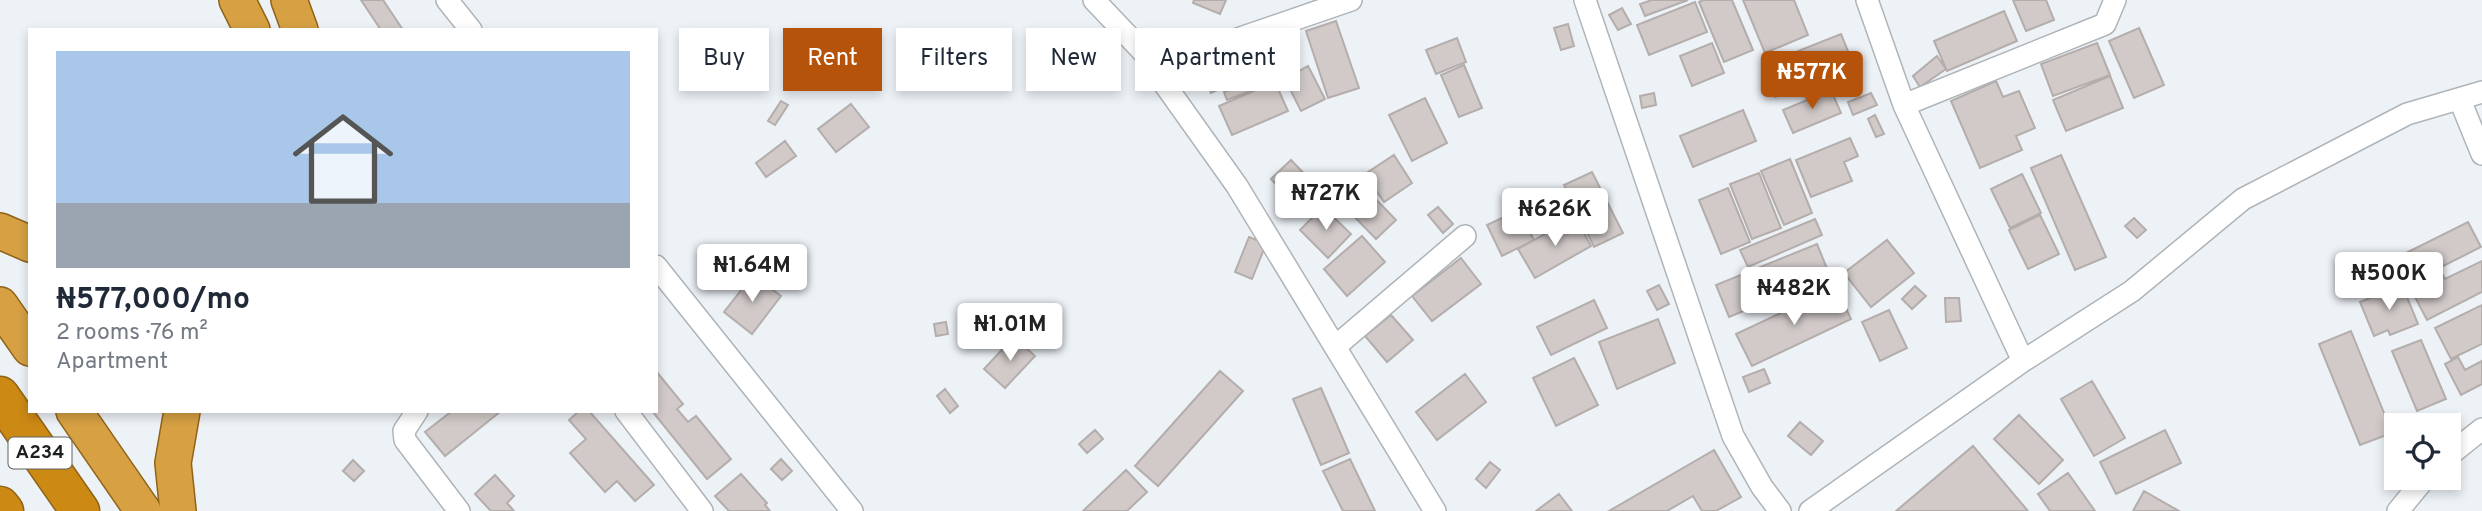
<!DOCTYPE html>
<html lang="en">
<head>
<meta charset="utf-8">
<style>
	body { margin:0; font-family:Overpass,sans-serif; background:#f2f2f3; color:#1f2937; height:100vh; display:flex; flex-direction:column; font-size:26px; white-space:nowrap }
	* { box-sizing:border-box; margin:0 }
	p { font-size:23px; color:#747a83 }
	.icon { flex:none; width:38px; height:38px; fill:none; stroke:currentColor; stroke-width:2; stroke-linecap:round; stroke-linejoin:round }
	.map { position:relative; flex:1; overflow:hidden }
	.drawer { position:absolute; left:28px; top:28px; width:630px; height:385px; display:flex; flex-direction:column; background:#fff; border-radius:0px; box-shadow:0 4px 10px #0003 }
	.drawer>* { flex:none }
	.guide { position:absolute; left:679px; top:28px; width:665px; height:63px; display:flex; gap:14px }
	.buttons { position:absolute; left:2384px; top:413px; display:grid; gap:14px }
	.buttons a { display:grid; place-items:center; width:77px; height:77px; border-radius:0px; background:#fff; box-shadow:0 4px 10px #0003; font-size:35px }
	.price { position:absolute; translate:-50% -60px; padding:0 16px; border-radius:7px; background:#fff; color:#222; font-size:23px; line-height:46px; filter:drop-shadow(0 2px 4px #0008) }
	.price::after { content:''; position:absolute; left:50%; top:42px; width:21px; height:16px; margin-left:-10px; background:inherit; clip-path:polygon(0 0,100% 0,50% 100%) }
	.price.current { background:#b45309; color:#fff }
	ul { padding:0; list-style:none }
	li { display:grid; align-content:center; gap:14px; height:371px; padding:0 28px }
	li+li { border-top:2px solid #e0e1e3 }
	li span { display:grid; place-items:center; height:217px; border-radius:0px; color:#555 }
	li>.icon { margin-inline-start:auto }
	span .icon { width:126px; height:126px; fill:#fffc; stroke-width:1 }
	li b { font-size:30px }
	.pill { padding:0 24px; border-radius:0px; background:#fff; box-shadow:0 4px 10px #0003; font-size:24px; line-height:63px }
	.pill.current { background:#b45309; color:#fff }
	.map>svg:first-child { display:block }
</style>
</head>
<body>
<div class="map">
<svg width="2482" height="511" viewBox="0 0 2482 511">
	<rect width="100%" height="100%" fill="#edf2f7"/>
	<path fill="#d1cac9" stroke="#b3adab" stroke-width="2" d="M361,0h22l20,30h-22z
		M1194,0h32l-6,14 -27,-11z
		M1652,0h36l-43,16 -5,-12z
		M1703,0h29l21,50 -29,12 -25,-60z
		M1743,0h51l14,35 -43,18z
		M2013,0h33l8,20 -28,11z
		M1695,2l12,30 -58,23 -12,-30z
		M1622,8l9,16 -13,6 -9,-15z
		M2004,11l13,30 -70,30 -13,-30z
		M1336,21l23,67 -31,10 -22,-67z
		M1568,24l6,22 -13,4 -7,-22z
		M2139,28l25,57 -30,13 -25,-57z
		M1278,29l21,42 9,-5 17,33 -24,12 -17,-34 -11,6 -21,-41z
		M1841,34l13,32 -79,31 -12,-32z
		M1457,38l9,24 -30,12 -10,-24z
		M1712,43l12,30 -32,13 -12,-30z
		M2097,43l13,32 -57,21 -12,-32z
		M1068,46l11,10 -14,15 -11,-10z
		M1253,46l10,24 -52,23 -11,-25z
		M1937,56l9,13 -26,18 -7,-11z
		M1464,65l18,43 -23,9 -18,-42z
		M1266,76l3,8 -42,16 -3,-8z
		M2110,76l13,32 -57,23 -13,-31z
		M1996,81l7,16 16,-6 16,37 -19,8 6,14 -42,18 -29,-67z
		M1275,82l13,29 -56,24 -13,-29z
		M1831,90l10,23 -48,20 -10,-23z
		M1654,93l2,12 -14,3 -2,-12z
		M1871,93l6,12 -24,10 -5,-13z
		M1425,98l22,45 -35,18 -23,-46z
		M781,101l7,4 -13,20 -7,-4z
		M851,104l18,23 -33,25 -18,-23z
		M1743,110l13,31 -63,26 -13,-31z
		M1875,115l9,19 -8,3 -8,-18z
		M1850,138l8,18 -14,6 8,19 -41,16 -15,-37z
		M785,141l11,15 -30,21 -10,-14z
		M1394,155l18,28 -28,19 -19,-28z
		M2061,155l45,102 -31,13 -44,-102z
		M1790,159l22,54 -28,12 -23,-54z
		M1291,160l23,24 -20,19 -23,-24z
		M1592,172l31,61 -29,14 -30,-62z
		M1759,173l22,55 -29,11 -22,-55z
		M2022,174l19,39 -31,15 -19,-39z
		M1365,188l31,32 -20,19 -31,-32z
		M1728,188l22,54 -29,12 -22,-54z
		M1323,207l28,27 -23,24 -28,-28z
		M1438,207l15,17 -10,9 -15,-18z
		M1519,210l15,30 -32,16 -15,-31z
		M2040,215l19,39 -31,15 -19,-39z
		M1575,217l16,29 -56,32 -17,-29z
		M2134,218l12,12 -9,8 -12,-12z
		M1815,219l7,16 -74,32 -8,-17z
		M2468,222l13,25 -42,21 6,11 37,-18v31l-55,28 -13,-25 9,-4 -19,-37z
		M1362,236l23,26 -38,34 -23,-27z
		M1249,237l17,7 -14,35 -17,-7z
		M1887,240l27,33 -43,34 -27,-34z
		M1817,244l13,32 -101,41 -13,-32z
		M1461,258l20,26 -49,37 -20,-25z
		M753,275l28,21 -29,38 -28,-22z
		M1659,285l10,19 -12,6 -10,-19z
		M2402,285l16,39 -28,11 -2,-5 -14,6 -14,-34z
		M1915,286l11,10 -14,13 -10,-10z
		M1836,287l15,32 -99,47 -16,-32z
		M1945,298h14l2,23 -15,1z
		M1594,300l13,28 -56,27 -14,-28z
		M2482,305v39l-31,15 -16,-31z
		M985,309l6,7 -26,20 -5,-6z
		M1889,310l18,38 -27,13 -18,-39z
		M1391,315l22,25 -26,22 -22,-26z
		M1658,319l17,44 -58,26 -18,-47z
		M946,322l2,12 -12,2 -2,-12z
		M2351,331l41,102 -32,12 -41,-101z
		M1014,337l21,19 -30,32 -21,-19z
		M2421,340l25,59 -29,12 -25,-60z
		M2458,357l7,13 17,-9v23l-21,11 -16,-31z
		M1574,358l24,47 -42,21 -23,-48z
		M1764,369l6,14 -21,9 -6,-15z
		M656,371l27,33 -6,5 11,13 8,-6 35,43 -24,20 -55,-68h4z
		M1220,371l23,20 -85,95 -23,-20z
		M1465,374l21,28 -49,38 -21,-28z
		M2092,381l33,57 -31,18 -33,-57z
		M1321,388l28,65 -28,12 -28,-66z
		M945,389l13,17 -8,7 -13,-17z
		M452,411h49l-56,45 -20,-24z
		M579,411h10l65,74 -19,16 -18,-20 -12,11 -35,-39 16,-14 -17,-19z
		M2019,415l44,45 -24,24 -45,-45z
		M1800,422l23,19 -12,14 -23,-19z
		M1095,430l8,9 -16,14 -8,-9z
		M2165,430l16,33 -65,31 -16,-32z
		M1973,446l55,65h-132z
		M1714,450l27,47 -25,14h-14l-9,-15 -26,15h-58z
		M781,459l11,12 -10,9 -11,-11z
		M1350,459l25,52h-32l-20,-40z
		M353,460l11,11 -10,10 -11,-10z
		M1490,462l10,8 -14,18 -10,-9z
		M1126,470l21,22 -20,19h-44z
		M2068,473l27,38h-45l-12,-17z
		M741,474l26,29 -2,2 5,6h-41l-14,-15z
		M495,475l19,21 -7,7 7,8h-23l-16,-17z
		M2144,491l35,20h-46z
		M1559,494l13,17h-36z"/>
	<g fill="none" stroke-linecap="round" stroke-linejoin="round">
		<g stroke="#afb4b8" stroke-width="24">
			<path id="minor" d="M447,0l24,30
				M1094,0l55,58 4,10 84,118 198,325
				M1585,0l148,436 29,51 18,24
				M1153,68l198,-68
				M2460,100l22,54
				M1904,105l201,-81 10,-24
				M656,266l196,245
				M1336,346l129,-110
				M2023,361l109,-70 111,-92 164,-85 75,-22
				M417,411l-13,20 1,9 54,71
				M626,411l76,100
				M2448,456l34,-27
				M1810,511l213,-150 -119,-256 -37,-105
				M2398,511l27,-33"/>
		</g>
		<g stroke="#8f6418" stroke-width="38">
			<path id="trunk" d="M237,0l15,30
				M289,0l11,30
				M0,231l30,13
				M0,305l30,43
				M74,411l69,100
				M178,511l-5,-48 9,-52"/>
		</g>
		<g stroke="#8f6418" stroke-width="41">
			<path id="motorway" d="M0,396l80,115
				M0,506l4,5"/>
		</g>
		<use href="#minor" stroke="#fff" stroke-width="21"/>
		<use href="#trunk" stroke="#d6a043" stroke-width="35"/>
		<use href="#motorway" stroke="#cc8914" stroke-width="38"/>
	</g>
	<g text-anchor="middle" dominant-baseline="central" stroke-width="6" stroke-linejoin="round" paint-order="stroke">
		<rect fill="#fff" stroke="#616263" stroke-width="2" x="8.5" y="437.5" width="63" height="31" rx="5"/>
		<g font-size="19" font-weight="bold" fill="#1d1f20">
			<text x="40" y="453">A234</text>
		</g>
	</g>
</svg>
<div class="buttons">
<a><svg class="icon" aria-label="locate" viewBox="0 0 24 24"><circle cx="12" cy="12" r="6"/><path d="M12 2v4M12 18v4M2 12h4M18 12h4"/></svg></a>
</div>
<b class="price current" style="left:1812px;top:111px">₦577K</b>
<b class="price" style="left:1326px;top:232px">₦727K</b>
<b class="price" style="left:1555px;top:248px">₦626K</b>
<b class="price" style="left:752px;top:304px">₦1.64M</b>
<b class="price" style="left:2389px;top:312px">₦500K</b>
<b class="price" style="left:1794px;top:327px">₦482K</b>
<b class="price" style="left:1010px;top:363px">₦1.01M</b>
<div class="guide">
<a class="pill">Buy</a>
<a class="pill current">Rent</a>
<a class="pill">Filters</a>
<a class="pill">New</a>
<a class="pill">Apartment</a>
</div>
<section class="drawer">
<ul>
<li><span style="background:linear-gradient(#a9c7e8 70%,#9aa5b1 0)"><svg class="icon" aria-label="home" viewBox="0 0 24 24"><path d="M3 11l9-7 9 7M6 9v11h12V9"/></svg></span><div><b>₦577,000/mo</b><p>2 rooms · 76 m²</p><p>Apartment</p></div></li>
</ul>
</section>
</div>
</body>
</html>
